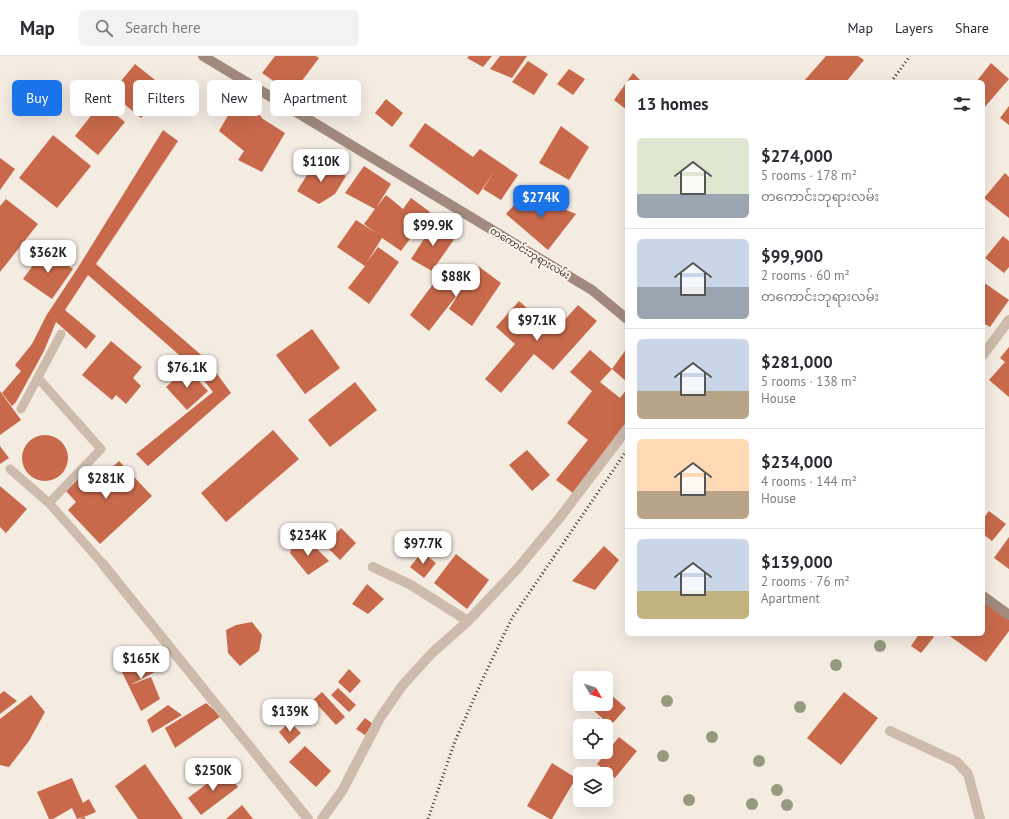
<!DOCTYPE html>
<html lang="en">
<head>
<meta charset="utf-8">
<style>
	body { margin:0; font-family:"PT Sans","Noto Sans Myanmar",sans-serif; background:#f2f2f3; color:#2b2b33; height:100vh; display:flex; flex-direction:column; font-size:15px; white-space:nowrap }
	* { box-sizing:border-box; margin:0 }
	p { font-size:13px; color:#7c7c81 }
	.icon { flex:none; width:22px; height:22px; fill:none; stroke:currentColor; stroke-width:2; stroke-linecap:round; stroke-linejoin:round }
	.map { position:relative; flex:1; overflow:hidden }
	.details { position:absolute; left:625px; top:24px; width:360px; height:556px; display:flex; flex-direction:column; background:#fff; border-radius:6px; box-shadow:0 4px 16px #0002 }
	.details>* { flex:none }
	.top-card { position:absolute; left:12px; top:24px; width:380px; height:36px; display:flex; gap:8px }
	.needle { width:26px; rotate:129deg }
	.fabs { position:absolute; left:573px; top:615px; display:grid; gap:8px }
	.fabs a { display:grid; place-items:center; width:40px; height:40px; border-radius:6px; background:#fff; box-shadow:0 4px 16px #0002; font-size:20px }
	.price { position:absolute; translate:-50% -34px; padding:0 9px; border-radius:8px; background:#fff; color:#222; font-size:13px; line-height:26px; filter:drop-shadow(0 1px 2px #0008) }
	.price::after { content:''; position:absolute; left:50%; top:24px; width:12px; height:9px; margin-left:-6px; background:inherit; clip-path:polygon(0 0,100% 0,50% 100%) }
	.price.on { background:#1a73e8; color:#fff }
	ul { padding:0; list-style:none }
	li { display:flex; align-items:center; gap:12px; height:100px; padding:0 12px }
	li+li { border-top:1px solid #e1e1e2 }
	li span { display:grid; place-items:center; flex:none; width:112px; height:80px; border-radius:6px; color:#555 }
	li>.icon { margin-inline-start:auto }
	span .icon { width:48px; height:48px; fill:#fffc; stroke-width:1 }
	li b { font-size:17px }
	h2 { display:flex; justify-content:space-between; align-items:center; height:48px; padding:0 12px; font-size:17px }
	.chip { padding:0 14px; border-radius:6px; background:#fff; box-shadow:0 4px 16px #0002; font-size:14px; line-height:36px }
	.chip.on { background:#1a73e8; color:#fff }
	header { display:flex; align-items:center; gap:24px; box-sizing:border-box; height:56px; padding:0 20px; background:#fff; border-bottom:1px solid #e1e1e2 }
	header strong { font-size:19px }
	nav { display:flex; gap:22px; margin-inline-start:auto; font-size:14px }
	.search { width:280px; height:36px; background:#f2f2f3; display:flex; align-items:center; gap:10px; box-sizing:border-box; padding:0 14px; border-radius:6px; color:#7c7c81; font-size:15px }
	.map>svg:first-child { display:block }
</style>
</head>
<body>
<header>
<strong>Map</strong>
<div class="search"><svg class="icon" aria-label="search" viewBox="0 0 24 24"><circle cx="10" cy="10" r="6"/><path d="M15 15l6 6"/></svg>Search here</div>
<nav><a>Map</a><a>Layers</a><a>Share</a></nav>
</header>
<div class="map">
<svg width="1009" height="763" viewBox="0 0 1009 763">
	<rect width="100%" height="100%" fill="#f4ebe1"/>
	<path fill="#c8694b" d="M275,0h41l3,2 -27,36 -30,-21z
		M469,0h23l-9,11 -16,-9z
		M500,0h27l-15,22 -22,-9z
		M826,0h32l6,4 -18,22h-41l-1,-1z
		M528,5l20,13 -14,21 -22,-13z
		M991,7l18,16 -26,30v-27h-7z
		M135,8l30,24 -24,30 -30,-25z
		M569,13l16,10 -12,16 -16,-11z
		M633,17l9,9h-15v28l-13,-10z
		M241,37l22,26 22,14 -23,39 -24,-12 6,-9 -25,-20z
		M386,43l17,14 -11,14 -17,-14z
		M101,47l24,19 -27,33 -23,-19z
		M1009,50v19l-9,-7z
		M425,67l48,34 7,-8 38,26 -17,25 -18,-11 11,-17 -16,23 -69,-49z
		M561,70l28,21 -20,33 -30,-17z
		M163,74l15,11 -82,123 111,96 24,33 -83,73 -12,-12 77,-62 -19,-24 -106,-93 -23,35 31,26 -10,13 -30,-27 -12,29 -28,51 -4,4 -10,-13 19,-22 -6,-6 17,-21 14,-28 33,-50z
		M53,79l38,31 -34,42 -38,-30z
		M0,102l15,11 -15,21z
		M317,103l29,17 -11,18 -16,10 -22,-13z
		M364,110l27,18 -15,24 10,-13 17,14 8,-11 19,14 -29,39 -19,-13 -15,24 11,-15 21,15 -30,42 -21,-16 17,-22 -28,-19 19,-27 20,13 -12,-9 11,-15 -30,-16z
		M1005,117l4,4v41l-25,-20z
		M525,137l51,21 -28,36 -42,-36z
		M6,143l32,25 -38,48v-66z
		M435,166l20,16 -23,33 -21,-12z
		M1003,180l6,5v26l-5,6 -19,-15z
		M45,193l28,20 -21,30 -29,-20z
		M478,210l23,17 -29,43 -23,-17 12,-19 -32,41 -19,-16 32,-43 23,13z
		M983,226l26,18 -19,27 -7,-4z
		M519,245l35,31 24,-27 19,16 -44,49 -19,-16 -33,39 -16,-14 30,-35 -19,-17z
		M312,273l28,39 -35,26 -29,-39z
		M111,285l31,26 -9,11 8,8 -15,18 -10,-9 -4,5 -30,-25z
		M1009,291v50l-20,-17 16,-18 -5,-4z
		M627,292v34l-15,-13z
		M590,294l22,19 -12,13 20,16 7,-9v35l-54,69 -17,-13 32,-40 -21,-17 25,-32 -22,-19z
		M187,312l21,23 -21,19 -21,-23z
		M355,326l22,28 -47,37 -22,-27z
		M0,335l21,29 -21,15z
		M273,374l26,29 -73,63 -25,-29z
		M22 402a23 23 0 1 1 46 0a23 23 0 1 1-46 0Z
		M0,390l9,12 -9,6z
		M527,394l23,25 -18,16 -23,-26z
		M119,405l33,35 -52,48 -32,-34 8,-8 -10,-11 26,-25 10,11z
		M0,430l27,23 -21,24 -6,-6z
		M989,455l17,13 -14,17 -9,-7v-15z
		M341,472l15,15 -16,17 -15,-15z
		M1009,481v32l-15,-11z
		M309,485l20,20 -21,14 -18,-22 3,-10 13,5z
		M604,490l15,14 -24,30 -23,-9z
		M422,496l14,11 -12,15 -14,-11z
		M456,498l33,26 -22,29 -33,-26z
		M367,528l17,15 -16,15 -16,-10z
		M983,545l26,19v11l-23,31 -39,-28h36z
		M252,566l10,13 -3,16 -19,15 -12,-13 -2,-23 10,-5z
		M919,578h11l4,3 -13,16 -10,-7z
		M147,594l8,22 -25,13 21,-8 9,22 -19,12 -22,-45z
		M349,613l12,12 -11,12 -12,-11z
		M338,632l18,17 -7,7 -18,-17z
		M4,635l13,10 -17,13v-20z
		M322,636l23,25 -9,8 -23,-25z
		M844,636l34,26 -37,47 -34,-27z
		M609,637l17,15 -20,23v-5h-14l7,-8 11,7 -17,-15 6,-6h7v-8z
		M31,639l14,17 -16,29 -20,26 -9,-2v-46z
		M206,647l15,13 -46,32 -10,-20z
		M168,649l14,10 -30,18 -5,-13z
		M365,662l8,6 -8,11 -9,-6z
		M290,666l11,11 -12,11 -10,-12z
		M619,681l18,14 -22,27 -18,-14z
		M305,690l26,25 -15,16 -27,-25z
		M552,707l24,15 -24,41h-2l-23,-13z
		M145,708l38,55h-45l-23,-33z
		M225,714l13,17 -37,28 -13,-17z
		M72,722l11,25 6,-4 7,13 -12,5 2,2h-6l4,-2 -7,2 -5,-11 -19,11h-4l-12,-27z
		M242,749l11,14h-27z"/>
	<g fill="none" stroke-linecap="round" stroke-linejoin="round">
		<path stroke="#cdbbac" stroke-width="9" d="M38,322l63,71 -52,54 53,60
			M21,353l40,-75
			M10,413l39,34"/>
		<path stroke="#cdbbac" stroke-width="10" d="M983,299l26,-35
			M102,507l206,256
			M373,511l38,18 57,36
			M890,675l67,31 11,12 12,45
			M322,763l20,-28 38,-73 22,-32 30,-33 36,-32 50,-53 43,-52 66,-87"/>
		<path stroke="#a18a7d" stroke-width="10" d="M203,0l389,234 35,29
			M983,540l26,19"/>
		<path stroke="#3b302b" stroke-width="3" stroke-dasharray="1 3" stroke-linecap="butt" d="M891,26l19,-26
			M428,763l27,-78 30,-67 27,-56 115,-168"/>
	</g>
	<g fill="#969b7f">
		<circle cx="880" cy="590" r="6"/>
		<circle cx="836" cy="609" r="6"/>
		<circle cx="667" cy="645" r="6"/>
		<circle cx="800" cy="651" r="6"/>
		<circle cx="712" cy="681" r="6"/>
		<circle cx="663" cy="700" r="6"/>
		<circle cx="759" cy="705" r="6"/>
		<circle cx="777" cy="734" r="6"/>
		<circle cx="689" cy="744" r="6"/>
		<circle cx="752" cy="748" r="6"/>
		<circle cx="787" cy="749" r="6"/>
	</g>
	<g text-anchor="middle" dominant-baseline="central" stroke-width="4" stroke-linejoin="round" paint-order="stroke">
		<g font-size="10" fill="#3b302b" stroke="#fbf5ee">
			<text transform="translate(530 197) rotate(31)">တကောင်းဘုရားလမ်း</text>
		</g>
	</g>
</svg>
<div class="fabs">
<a><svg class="needle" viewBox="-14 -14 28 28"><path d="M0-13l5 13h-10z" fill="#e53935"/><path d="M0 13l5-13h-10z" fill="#7c7c81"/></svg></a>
<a><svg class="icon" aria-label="locate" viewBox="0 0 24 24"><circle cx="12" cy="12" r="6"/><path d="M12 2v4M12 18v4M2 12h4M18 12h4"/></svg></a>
<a><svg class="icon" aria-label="layers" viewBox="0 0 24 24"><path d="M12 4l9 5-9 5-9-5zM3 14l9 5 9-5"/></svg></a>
</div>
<b class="price" style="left:321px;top:127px">$110K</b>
<b class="price on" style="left:541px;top:163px">$274K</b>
<b class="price" style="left:433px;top:191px">$99.9K</b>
<b class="price" style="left:48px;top:218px">$362K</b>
<b class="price" style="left:456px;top:242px">$88K</b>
<b class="price" style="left:537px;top:286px">$97.1K</b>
<b class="price" style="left:187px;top:333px">$76.1K</b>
<b class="price" style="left:106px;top:444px">$281K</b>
<b class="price" style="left:308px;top:501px">$234K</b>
<b class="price" style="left:423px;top:509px">$97.7K</b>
<b class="price" style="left:141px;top:624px">$165K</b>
<b class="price" style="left:290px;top:677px">$139K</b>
<b class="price" style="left:213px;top:736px">$250K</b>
<div class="top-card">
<a class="chip on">Buy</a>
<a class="chip">Rent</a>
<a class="chip">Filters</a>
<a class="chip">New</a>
<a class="chip">Apartment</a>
</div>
<section class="details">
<h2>13 homes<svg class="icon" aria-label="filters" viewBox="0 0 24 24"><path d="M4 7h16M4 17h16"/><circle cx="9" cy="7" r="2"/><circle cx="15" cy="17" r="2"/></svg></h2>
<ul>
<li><span style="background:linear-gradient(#dfe7d0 70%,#9aa5b1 0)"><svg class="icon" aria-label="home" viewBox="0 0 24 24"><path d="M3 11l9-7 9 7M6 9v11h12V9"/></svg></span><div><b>$274,000</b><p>5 rooms · 178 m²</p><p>တကောင်းဘုရားလမ်း</p></div></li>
<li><span style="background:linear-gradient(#c9d6e8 60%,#9aa5b1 0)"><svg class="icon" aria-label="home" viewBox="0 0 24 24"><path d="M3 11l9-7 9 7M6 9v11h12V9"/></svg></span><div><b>$99,900</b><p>2 rooms · 60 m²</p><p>တကောင်းဘုရားလမ်း</p></div></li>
<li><span style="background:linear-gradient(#c9d6e8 65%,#b9a48a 0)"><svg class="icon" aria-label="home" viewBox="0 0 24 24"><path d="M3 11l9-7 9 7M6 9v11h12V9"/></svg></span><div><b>$281,000</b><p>5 rooms · 138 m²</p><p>House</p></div></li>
<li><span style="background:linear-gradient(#ffd9b3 65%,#b9a48a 0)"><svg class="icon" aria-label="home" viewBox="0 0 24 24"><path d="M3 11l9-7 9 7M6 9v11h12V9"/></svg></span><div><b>$234,000</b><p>4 rooms · 144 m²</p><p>House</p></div></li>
<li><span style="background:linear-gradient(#c9d6e8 65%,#c2b280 0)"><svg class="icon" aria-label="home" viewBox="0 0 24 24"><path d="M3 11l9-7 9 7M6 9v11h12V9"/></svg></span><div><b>$139,000</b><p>2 rooms · 76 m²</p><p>Apartment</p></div></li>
</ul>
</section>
</div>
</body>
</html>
